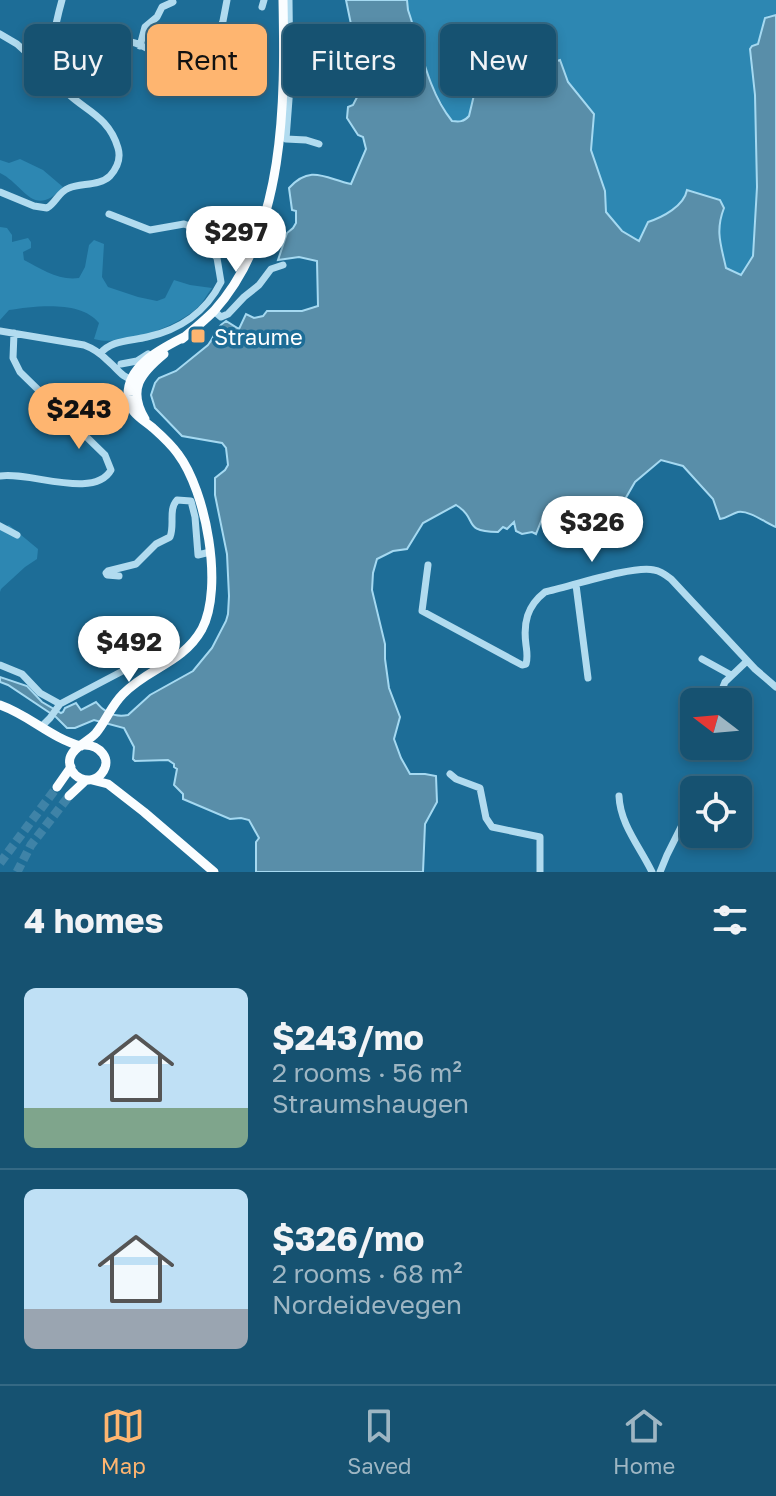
<!DOCTYPE html>
<html lang="en">
<head>
<meta charset="utf-8">
<style>
	body { margin:0; font-family:"Golos Text",sans-serif; background:#235c79; color:#f1f3f6; height:100vh; display:flex; flex-direction:column; font-size:30px; white-space:nowrap }
	* { box-sizing:border-box; margin:0 }
	p { font-size:26px; color:#9eb6c3 }
	.icon { flex:none; width:44px; height:44px; fill:none; stroke:currentColor; stroke-width:2; stroke-linecap:round; stroke-linejoin:round }
	.map { position:relative; height:872px; overflow:hidden }
	.panel { display:flex; flex-direction:column; background:#165271; flex:1 }
	.panel>* { flex:none }
	.top-card { position:absolute; left:24px; top:24px; width:728px; height:72px; display:flex; gap:16px }
	.needle { width:52px; rotate:286deg }
	.controls { position:absolute; left:680px; top:688px; display:grid; gap:16px }
	.controls a { display:grid; place-items:center; width:72px; height:72px; border-radius:12px; background:#165271; box-shadow:0 4px 12px #0003,0 0 0 2px #356984; font-size:40px }
	.price { position:absolute; translate:-50% -68px; padding:0 18px; border-radius:28px; background:#fff; color:#222; font-size:26px; line-height:52px; filter:drop-shadow(0 2px 4px #0008) }
	.price::after { content:''; position:absolute; left:50%; top:48px; width:24px; height:18px; margin-left:-12px; background:inherit; clip-path:polygon(0 0,100% 0,50% 100%) }
	.price.current { background:#feb570; color:#111 }
	ul { padding:0; list-style:none }
	li { display:flex; align-items:center; gap:24px; height:200px; padding:0 24px }
	li+li { border-top:2px solid #356984 }
	li span { display:grid; place-items:center; flex:none; width:224px; height:160px; border-radius:12px; color:#555 }
	li>.icon { margin-inline-start:auto }
	span .icon { width:96px; height:96px; fill:#fffc; stroke-width:1 }
	li b { font-size:34px }
	h2 { display:flex; justify-content:space-between; align-items:center; height:96px; padding:0 24px; font-size:34px }
	.chip { padding:0 28px; border-radius:12px; background:#165271; box-shadow:0 4px 12px #0003,0 0 0 2px #356984; font-size:28px; line-height:72px }
	.chip.current { background:#feb570; color:#111 }
	.menu { display:flex; justify-content:space-around; align-items:center; height:112px; border-top:2px solid #356984; background:#165271; font-size:22px; color:#9eb6c3 }
	.menu a { display:grid; justify-items:center; gap:4px }
	.menu .current { color:#feb570 }
	.map>svg:first-child { display:block }
</style>
</head>
<body>
<div class="map">
<svg width="776" height="872" viewBox="0 0 776 872">
	<rect width="100%" height="100%" fill="#1d6d97"/>
	<path fill="#2d87b2" d="M407,0h369v15l-9,1 -9,28 -6,2 -1,10 4,39 2,92 -4,69 -11,19 -16,-7c-5,-23 -11,-37 -2,-60l-37,-17v6c-12,11 -23,20 -39,25l-9,19 -17,-10 -16,-19 -1,-21 -14,-41 3,-36 -26,-32 -8,-21 -35,10 -1,11 -7,7 -20,-15 -14,-16 -14,58c-5,6 -12,7 -19,3l-21,-40 -21,-69z
		M20,159l23,11 20,17c-30,33 -38,-2 -63,-14v-13l9,3z
		M0,227l7,1 5,7v7l16,-4 3,4v6l-8,4 1,8c17,9 35,21 55,18l6,-11 4,-22 5,-5 10,4 -2,33 6,10 30,10 19,4 8,-3 9,-18 16,5 22,3c-5,6 -9,15 -15,20 -22,20 -75,39 -103,31l5,-16c-18,-23 -64,-17 -90,-13l-9,10z
		M9,525l29,24 -1,10 -12,8 -24,22 -1,3v-63z"/>
	<path fill="#598ea9" stroke="#a5d9f1" stroke-width="2" d="M346,0h61l1,10c13,37 19,80 44,111 7,1 12,1 17,-5l14,-59 8,6c3,13 16,18 26,26l7,-7 1,-11 35,-11 8,22 26,32 -3,36 14,41 1,21 16,19 17,10 9,-19c15,-5 36,-16 39,-32l33,10 4,8c-9,23 -3,37 2,60l15,7 12,-19 4,-69 -2,-92 -5,-46 2,-3 6,-2 7,-26 11,-3v512c-10,-4 -27,-17 -38,-15 -7,2 -10,6 -18,7l-7,-20 -30,-33 -22,-6 -26,22 -11,19 -15,14 -18,-4 -8,-7 -36,10 -5,5 -6,15 -4,-2 -10,2 -6,-3 -2,-9 -7,7 -4,-2 -5,5c-38,-1 -18,-12 -42,-27l-33,18 -16,26 -14,2 -16,8 -4,14 -1,17 13,54v15l4,29 11,29 -6,22 7,19 9,16h15l11,2 1,26 -12,22 -2,48h-167v-30l3,-4 -10,-18 -8,-2 -11,1 -47,-20v-5l-9,-9 3,-16 -3,-2v-3l-6,-4 -33,1 -2,-2 1,-12 -10,-19 -30,-8 -19,8h-8l-11,-11 -48,-32 -8,-3v-5l27,9 15,16 19,11 2,-1 2,-4 11,-5 5,7 15,-8c8,10 18,16 32,13l22,-20 43,-24 19,-23 14,-27 2,-7 1,-18 -2,-42 -12,-59v-17l10,-8 3,-5 -2,-17 -4,-5 -40,-7 -27,-28 -4,-13 4,-12 4,-5 17,-7 32,-26c8,-10 6,-16 18,-24l13,8 7,-15 8,4 9,-2 4,-5h35l16,-5 -1,-45 -18,-4 -21,3 9,-27 6,-5 3,-5v-12l-4,-1 -3,-22c22,-24 37,-9 62,-4l15,-35 -3,-12 -5,-2 -11,-17 1,-11 5,-2 16,-31 -9,-6z"/>
	<g fill="none" stroke-linecap="round" stroke-linejoin="round">
		<path stroke="#a5d9f1" stroke-width="2" d="M163,48l27,-4 17,7"/>
		<path stroke="#3f83a7" stroke-width="9" stroke-dasharray="9 4.5" stroke-linecap="butt" d="M0,863l57,-76
			M17,872l14,-27 38,-49"/>
		<path stroke="#b1dbef" stroke-width="7" d="M289,0l1,86 -4,53 20,1 13,4
			M262,7l2,-7
			M0,34l17,10 22,20 15,-1
			M140,46l5,-19 12,-10 5,-10 11,-5
			M65,62h20l35,12 6,-6c1,-9 -5,-16 -4,-24l5,-3c13,2 29,12 40,20 12,8 18,20 33,16l23,-56 4,-21
			M0,192l34,14 13,2c9,-5 11,-16 22,-20 12,-5 31,-2 41,-12 7,-8 11,-18 8,-28 -11,-39 -47,-40 -60,-69 -10,-25 -3,-54 4,-79
			M214,311l7,6 7,-3 16,-17 15,-12 12,-16 12,-4
			M0,331l84,14c8,3 17,9 23,15 10,8 15,18 27,20
			M100,354c10,-14 31,-13 47,-17 32,-7 59,-25 74,-55l-4,-24 -17,-19 -8,-12 -8,-3 -34,6 -41,-16
			M121,364l16,-3 11,-7
			M0,476c29,-5 94,24 111,-6l-6,-15 -85,-83 -7,-14 1,-25
			M0,526l17,9
			M428,565l-6,46 100,54 4,-1c2,-7 1,-11 0,-19 -3,-22 1,-39 19,-53 24,-5 88,-27 109,-22 7,1 12,5 17,9l84,90 21,18
			M119,576l-12,-1 -1,-2 2,-2 28,-7 20,-20 14,-7c5,-12 -2,-27 7,-37l14,1 4,16 3,38 12,-3
			M576,585l12,93
			M702,659l29,16
			M0,665l22,9 18,19 20,11
			M721,692l4,-10 22,-21
			M41,727l9,-9 10,-14 74,-39 -4,-3h-10
			M450,774l6,5 24,9 6,30 6,9 48,10v35
			M619,796c1,28 21,51 33,76
			M660,872l7,-17 15,-30"/>
		<path stroke="#fafdff" stroke-width="9" d="M182,339c11,-9 22,-18 32,-28 72,-80 71,-210 69,-311
			M145,419c-18,-30 -4,-46 19,-65
			M0,705c29,10 51,33 81,41
			M85,745c14,0 28,14 17,28 -11,15 -36,4 -32,-15 3,-11 18,-16 26,-25 10,-12 15,-27 27,-39 25,-26 60,-31 79,-65 22,-42 4,-138 -24,-175 -7,-10 -16,-18 -25,-26 -12,-10 -24,-15 -25,-32 -1,-31 33,-47 56,-59
			M92,780l16,4 36,28 70,60
			M57,787l14,-20
			M69,796l17,-16"/>
	</g>
	<rect fill="#feb570" stroke="#1d6d97" stroke-width="3" x="190" y="328" width="16" height="16" rx="4"/>
	<g text-anchor="middle" dominant-baseline="central" stroke-width="7" stroke-linejoin="round" paint-order="stroke">
		<g font-size="22" fill="#fff" stroke="#1d6d97" text-anchor="start">
			<text x="214" y="336">Straume</text>
		</g>
	</g>
</svg>
<div class="controls">
<a><svg class="needle" viewBox="-14 -14 28 28"><path d="M0-13l5 13h-10z" fill="#e53935"/><path d="M0 13l5-13h-10z" fill="#9eb6c3"/></svg></a>
<a><svg class="icon" aria-label="locate" viewBox="0 0 24 24"><circle cx="12" cy="12" r="6"/><path d="M12 2v4M12 18v4M2 12h4M18 12h4"/></svg></a>
</div>
<b class="price" style="left:236px;top:274px">$297</b>
<b class="price current" style="left:79px;top:451px">$243</b>
<b class="price" style="left:592px;top:564px">$326</b>
<b class="price" style="left:129px;top:684px">$492</b>
<div class="top-card">
<a class="chip">Buy</a>
<a class="chip current">Rent</a>
<a class="chip">Filters</a>
<a class="chip">New</a>
</div>
</div>
<section class="panel">
<h2>4 homes<svg class="icon" aria-label="filters" viewBox="0 0 24 24"><path d="M4 7h16M4 17h16"/><circle cx="9" cy="7" r="2"/><circle cx="15" cy="17" r="2"/></svg></h2>
<ul>
<li><span style="background:linear-gradient(#bfe0f5 75%,#7fa58c 0)"><svg class="icon" aria-label="home" viewBox="0 0 24 24"><path d="M3 11l9-7 9 7M6 9v11h12V9"/></svg></span><div><b>$243/mo</b><p>2 rooms · 56 m²</p><p>Straumshaugen</p></div></li>
<li><span style="background:linear-gradient(#bfe0f5 75%,#9aa5b1 0)"><svg class="icon" aria-label="home" viewBox="0 0 24 24"><path d="M3 11l9-7 9 7M6 9v11h12V9"/></svg></span><div><b>$326/mo</b><p>2 rooms · 68 m²</p><p>Nordeidevegen</p></div></li>
</ul>
</section>
<nav class="menu">
<a class="current"><svg class="icon" aria-label="map" viewBox="0 0 24 24"><path d="M3 6l6-2 6 2 6-2v14l-6 2-6-2-6 2zM9 4v14M15 6v14"/></svg>Map</a>
<a><svg class="icon" aria-label="saved" viewBox="0 0 24 24"><path d="M7 4h10v16l-5-4-5 4z"/></svg>Saved</a>
<a><svg class="icon" aria-label="home" viewBox="0 0 24 24"><path d="M3 11l9-7 9 7M6 9v11h12V9"/></svg>Home</a>
</nav>
</body>
</html>
